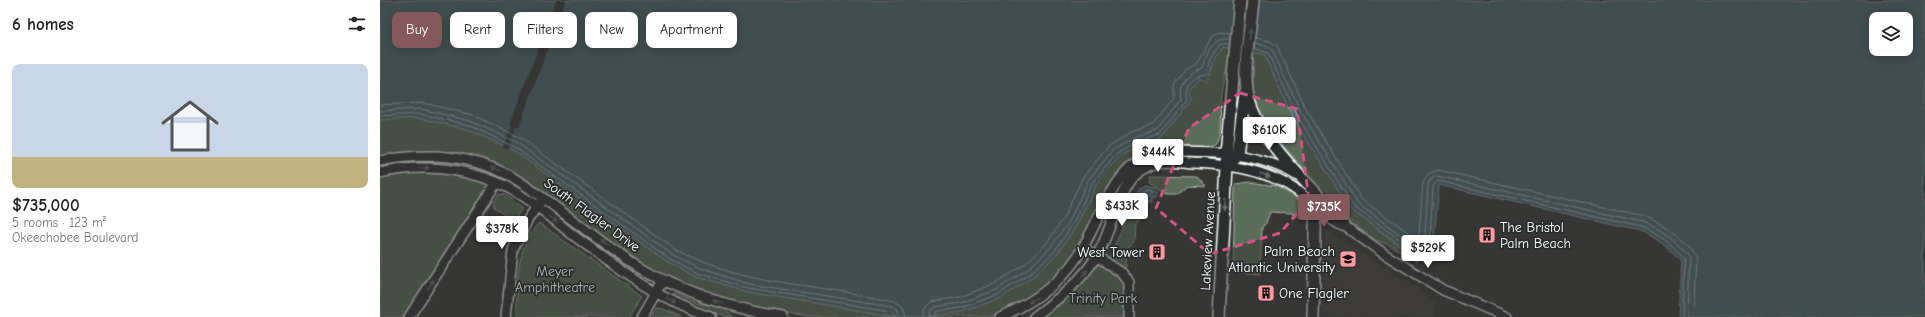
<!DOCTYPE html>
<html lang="en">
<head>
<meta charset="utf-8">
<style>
	body { margin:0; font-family:"Comic Neue",sans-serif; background:#f2f2f2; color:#222; height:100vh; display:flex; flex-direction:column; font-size:15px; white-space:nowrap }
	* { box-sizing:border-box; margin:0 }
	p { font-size:13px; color:#767676 }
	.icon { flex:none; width:22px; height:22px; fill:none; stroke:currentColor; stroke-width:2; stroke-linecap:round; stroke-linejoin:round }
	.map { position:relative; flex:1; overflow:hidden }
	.panel { display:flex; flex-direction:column; background:#fff; width:380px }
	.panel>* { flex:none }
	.hud { position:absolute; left:12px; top:12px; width:380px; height:36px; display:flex; gap:8px }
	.controls { position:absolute; left:1489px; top:12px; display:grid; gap:8px }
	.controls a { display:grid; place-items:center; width:44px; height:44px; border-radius:8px; background:#fff; box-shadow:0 2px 10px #0003; font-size:20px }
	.price { position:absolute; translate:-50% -34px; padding:0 9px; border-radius:4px; background:#fff; color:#222; font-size:13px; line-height:26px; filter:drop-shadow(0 1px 2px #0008) }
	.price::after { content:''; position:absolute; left:50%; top:24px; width:12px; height:9px; margin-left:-6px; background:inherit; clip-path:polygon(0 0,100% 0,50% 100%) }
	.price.active { background:#85585c; color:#fff }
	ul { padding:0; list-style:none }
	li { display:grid; align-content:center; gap:8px; height:212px; padding:0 12px }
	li+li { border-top:1px solid #e0e0e0 }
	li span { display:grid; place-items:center; height:124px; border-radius:8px; color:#555 }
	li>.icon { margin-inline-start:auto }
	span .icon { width:72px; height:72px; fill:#fffc; stroke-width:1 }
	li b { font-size:17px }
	h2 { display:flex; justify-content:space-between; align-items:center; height:48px; padding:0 12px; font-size:17px }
	.tag { padding:0 14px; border-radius:8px; background:#fff; box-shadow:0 2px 10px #0003; font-size:14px; line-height:36px }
	.tag.active { background:#85585c; color:#fff }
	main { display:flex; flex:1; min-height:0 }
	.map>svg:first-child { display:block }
</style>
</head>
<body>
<main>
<section class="panel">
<h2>6 homes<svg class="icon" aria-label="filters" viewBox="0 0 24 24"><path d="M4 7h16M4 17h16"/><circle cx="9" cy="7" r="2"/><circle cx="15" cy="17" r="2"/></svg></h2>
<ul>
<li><span style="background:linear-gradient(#c9d6e8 75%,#c2b280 0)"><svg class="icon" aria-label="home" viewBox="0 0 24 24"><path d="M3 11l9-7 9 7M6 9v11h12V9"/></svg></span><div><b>$735,000</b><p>5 rooms · 123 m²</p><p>Okeechobee Boulevard</p></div></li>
</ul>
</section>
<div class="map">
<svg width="1545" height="317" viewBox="0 0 1545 317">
	<rect width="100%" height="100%" fill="#363634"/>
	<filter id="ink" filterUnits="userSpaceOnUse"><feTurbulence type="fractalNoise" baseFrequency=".025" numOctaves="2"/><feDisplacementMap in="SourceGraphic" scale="8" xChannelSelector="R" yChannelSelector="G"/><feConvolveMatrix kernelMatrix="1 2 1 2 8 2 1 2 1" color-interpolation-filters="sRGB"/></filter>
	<g filter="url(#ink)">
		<path fill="#44413b" d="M949,232l81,51 26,20v14h-114l3,-81z"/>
		<path fill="#5a6d58" stroke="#acb6ac" d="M842,47l42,7 29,63 58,93 47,34 14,1 22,-4 -16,16 -2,5c-7,-5 -15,-11 -23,-15 -7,-4 -15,-5 -22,-10 -31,-22 -54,-52 -79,-81 -12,-14 -29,-31 -35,-49 -5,-15 -4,-30 -3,-45l-15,-4 -11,2c-1,10 -4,18 -6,28 -4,17 2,39 -6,56l-7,4c-20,0 -42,-5 -62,2 -40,15 -49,71 -72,103 -20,28 -51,51 -83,63 -13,1 -33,1 -47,1 -29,0 -58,0 -87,0 -15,0 -32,0 -47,0 -55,-6 -106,-20 -155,-45 -98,-50 -148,-147 -276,-115v-37l39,-2 48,11 46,21 155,112 28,15 52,15 145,24h36l104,-39 24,-23 19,-28 20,-41 24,-29 20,-11 22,-7 30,-40 -10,-9 15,-18 13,4 4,-14z
			M47,159l34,4 30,8 -1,5 -63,-12 -28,1v-4z
			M38,171l45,4 27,9 -83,133h-27v-140z
			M770,175l47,1 9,10 -19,-1 -10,9h-10v-2h-5l-4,-5 -9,-5z
			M870,182l26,4 18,10 10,8 2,5v9l-13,-2v-3l-23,-1 -4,11 -4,4 -2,47 -27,-2 2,-84 1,-4z
			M119,194l6,1 17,13 -16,27 -1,-19 -11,-9 -1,-4z
			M754,199l7,11 -1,10 -5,4 -1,18 -7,6 -1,19 -2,1 -15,-10z
			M159,223l103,73 -13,21h-112c0,-31 -2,-70 22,-94z
			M207,239l14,6 50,32v4c-13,0 -52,-32 -65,-40z
			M721,262l24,19 1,36h-83l16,-12z
			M294,293l23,10 23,4 12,10c-20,0 -42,-13 -60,-20z
			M276,308l8,1 17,8h-30z"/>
		<path fill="#4e6b72" stroke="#95a6aa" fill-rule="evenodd" d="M0,0h1545v317h-247l3,-56c-12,-14 -24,-22 -41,-30l-201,-46 -5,56 -16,16 -67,-47 -58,-93 -29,-63 -41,-7 -9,14 -7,20 -8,-3 -10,10 -1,4 4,6 -30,40 -22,7 -20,11 -24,29 -20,41 -19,28 -24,23 -32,21 -38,14 -34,4h-36l-145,-24 -52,-15 -28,-15 -155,-112 -46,-21 -48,-11 -39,2zM1496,19h30v30h-30z
			M765,185l10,2 4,6h-2v4h-5v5h-5v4h-5v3c-10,-8 -8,-20 3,-24z"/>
		<path fill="#363634" d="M176,0h10l-47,127h-3l-8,22 -5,-2 9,-22 -2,-1z"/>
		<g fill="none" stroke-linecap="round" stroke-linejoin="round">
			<path stroke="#b8c4c7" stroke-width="1" d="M875,38l15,3 7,5 29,63 56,91 53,37 4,-3 4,-52 6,-9 9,-3 206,46c17,7 50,25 52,45l-3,56
				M875,43l12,3 5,4 29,62 57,92 57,41 3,-1 7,-7 3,-53 3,-5 6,-3 205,46c19,7 35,18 47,34l-2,61
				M874,48l14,5 29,62 57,92 62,44h2l12,-12 3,-53 5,-5 203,46c17,7 32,17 43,32l-2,58
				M0,105l43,-2 50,12 46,22 157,113c70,36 144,34 219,51l8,6 3,10
				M0,111l41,-2 49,12 46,21 157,113 26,13 50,16 143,22 6,4 2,7
				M0,116l40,-2 49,11 45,22 156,112 27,14 51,15 143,23 3,2 1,4
				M769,189l3,1v3l-11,9 -2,-5 1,-4z
				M542,317l3,-9 6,-6 29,-5 34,-13 30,-19 22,-21 17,-25 20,-42 26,-31 24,-15 20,-6 21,-27v-12l3,-6 9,-11 11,-6 14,-25 8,-6 11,1
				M549,317l1,-6 4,-4 27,-4 35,-13 32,-21 22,-21 19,-26 19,-42 25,-30 23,-13 21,-6 24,-32c-3,-16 6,-27 21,-31 4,-14 11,-32 28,-29
				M554,317l3,-6 25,-3 37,-14 32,-21 23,-21 19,-28 19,-41 25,-29 21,-13 22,-6 27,-36c-4,-16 3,-23 19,-25l4,-15 10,-15h9"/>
			<g stroke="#fff" stroke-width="12">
				<path id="minor" d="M0,161c18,-4 36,-5 54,-5 25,1 48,6 70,17 16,7 29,18 43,28 32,23 63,49 97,69 43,25 90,39 139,47
					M0,173c38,-9 79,-6 116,9 29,12 53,34 77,53 43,32 86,66 138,82
					M936,193l24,24 6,10
					M704,248l38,25 7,9v35
					M29,317l88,-135
					M126,317l7,-67 14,-29 13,-19
					M262,317l21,-37
					M620,317c28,-12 55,-30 73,-54 28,-37 37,-101 88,-111 47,0 94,-1 135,23
					M654,317c24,-18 46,-34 62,-60 15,-23 18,-54 33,-75 6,-10 18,-17 29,-20 11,-2 23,0 34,1 24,1 48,3 71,11 16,5 32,14 45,25 13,10 22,23 38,28l40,28 57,35 64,27"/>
			</g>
			<g stroke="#fff" stroke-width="14">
				<path id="major" d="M873,0c-2,28 -10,63 -6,91 6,38 43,75 69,102l-3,124
					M847,166l10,-12 8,-61
					M839,317l8,-151 -1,-12 14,-154"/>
			</g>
			<use href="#minor" stroke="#2a2d2e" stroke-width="9"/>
			<use href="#major" stroke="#2a2d2e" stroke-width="11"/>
		</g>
		<defs><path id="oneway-solid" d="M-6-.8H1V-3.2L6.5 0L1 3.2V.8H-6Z"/></defs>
		<g fill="#6a6c6d">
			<use href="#oneway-solid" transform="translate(870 34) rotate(-85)"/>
			<use href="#oneway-solid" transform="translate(44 168)"/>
			<use href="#oneway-solid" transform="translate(116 169) rotate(-157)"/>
			<use href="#oneway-solid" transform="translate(885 175) rotate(20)"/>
			<use href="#oneway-solid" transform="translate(845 205) rotate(93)"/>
			<use href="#oneway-solid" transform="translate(173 219) rotate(38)"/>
			<use href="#oneway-solid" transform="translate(224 242) rotate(-145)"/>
			<use href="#oneway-solid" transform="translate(704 274) rotate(-52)"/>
			<use href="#oneway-solid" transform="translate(51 284) rotate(-57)"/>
			<use href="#oneway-solid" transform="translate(653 300) rotate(148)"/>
			<use href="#oneway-solid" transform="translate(291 301) rotate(27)"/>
			<use href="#oneway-solid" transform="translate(338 302) rotate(-163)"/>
		</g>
	</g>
	<path d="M0 0H1545V317H0ZM860,93l57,16 12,91 -29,33 -70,21 -54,-46 33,-80z" fill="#363634" fill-opacity=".55" fill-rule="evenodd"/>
	<path fill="none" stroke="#d15284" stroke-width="3" stroke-dasharray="8 5" stroke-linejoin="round" d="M860,93l57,16 12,91 -29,33 -70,21 -54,-46 33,-80z"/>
	<defs>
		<g id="building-square" transform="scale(0.9)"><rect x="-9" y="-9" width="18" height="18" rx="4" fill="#ff9aa2" stroke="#2a2d2e"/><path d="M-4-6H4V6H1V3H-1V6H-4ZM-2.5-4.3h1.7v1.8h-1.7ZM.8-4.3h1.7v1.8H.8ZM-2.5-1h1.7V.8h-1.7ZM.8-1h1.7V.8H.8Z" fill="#111"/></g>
		<g id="university-square" transform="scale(0.9)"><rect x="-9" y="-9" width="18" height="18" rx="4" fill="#ff9aa2" stroke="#2a2d2e"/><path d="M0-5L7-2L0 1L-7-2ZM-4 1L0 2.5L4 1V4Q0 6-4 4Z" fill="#111"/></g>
	</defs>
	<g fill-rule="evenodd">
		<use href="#building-square" x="1107" y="235"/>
		<use href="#building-square" x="777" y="252"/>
		<use href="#university-square" x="968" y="259"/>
		<use href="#building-square" x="886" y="293"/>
	</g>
	<g text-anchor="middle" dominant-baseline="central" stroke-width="3.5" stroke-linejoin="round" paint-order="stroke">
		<g font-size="14" fill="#fff" stroke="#2a2d2e">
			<text transform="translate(212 215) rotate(36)">South Flagler Drive</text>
			<text transform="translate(828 241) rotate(-87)">Lakeview Avenue</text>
		</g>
		<g font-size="14" fill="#fff" stroke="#2a2d2e" text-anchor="start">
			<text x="1120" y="227">The Bristol<tspan x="1120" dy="16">Palm Beach</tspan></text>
			<text x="955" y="251" text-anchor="end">Palm Beach<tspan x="955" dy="16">Atlantic University</tspan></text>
			<text x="764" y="252" text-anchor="end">West Tower</text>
			<text x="899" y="293">One Flagler</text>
		</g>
		<g font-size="14" fill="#acb6ac" stroke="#2a2d2e">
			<text x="175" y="271">Meyer<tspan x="175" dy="16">Amphitheatre</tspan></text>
			<text x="723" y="298">Trinity Park</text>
		</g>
	</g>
</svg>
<div class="controls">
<a><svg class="icon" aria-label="layers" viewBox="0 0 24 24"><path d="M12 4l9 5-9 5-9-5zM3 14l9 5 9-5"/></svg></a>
</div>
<b class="price" style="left:889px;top:151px">$610K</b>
<b class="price" style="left:778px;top:173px">$444K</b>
<b class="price" style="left:742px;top:227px">$433K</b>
<b class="price active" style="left:944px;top:228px">$735K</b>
<b class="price" style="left:122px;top:250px">$378K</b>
<b class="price" style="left:1048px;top:269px">$529K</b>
<div class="hud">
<a class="tag active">Buy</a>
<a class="tag">Rent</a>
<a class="tag">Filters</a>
<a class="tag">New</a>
<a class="tag">Apartment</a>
</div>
</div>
</main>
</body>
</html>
